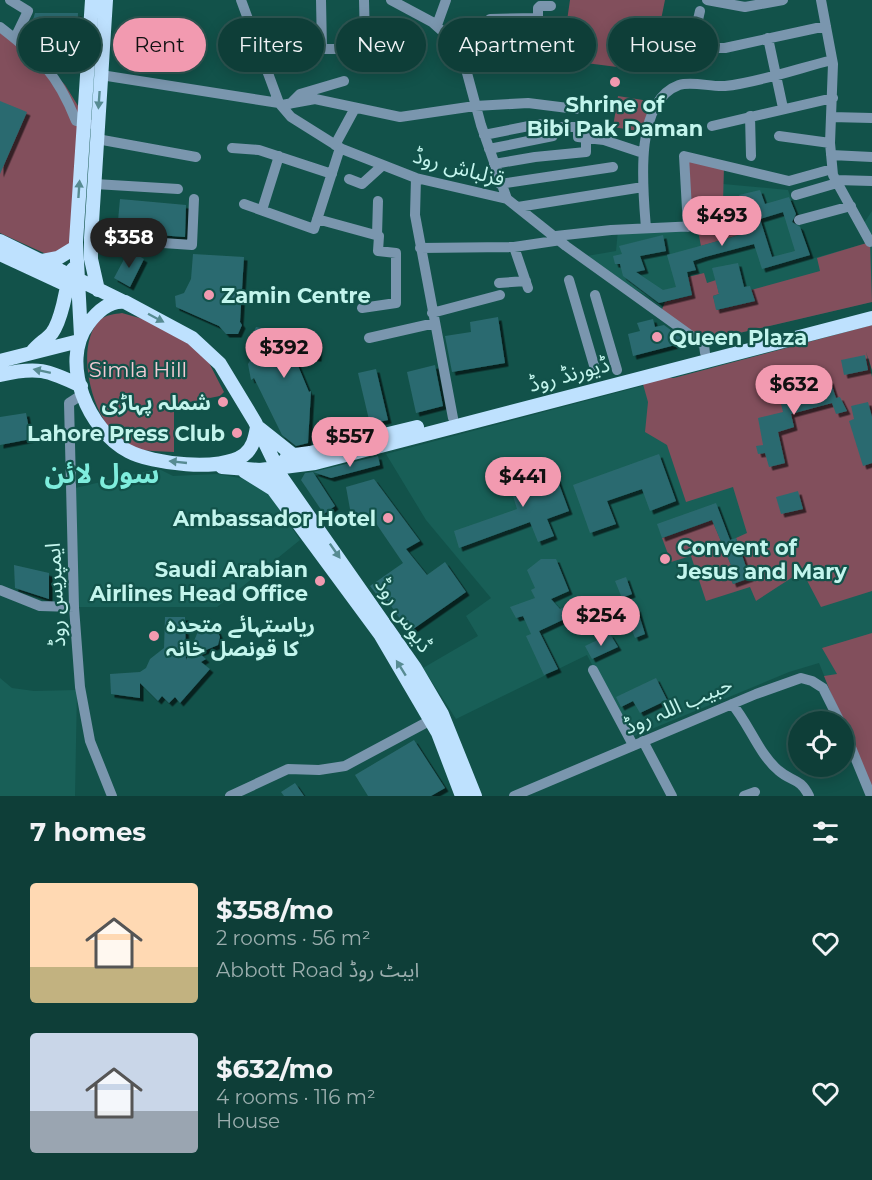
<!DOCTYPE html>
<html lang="en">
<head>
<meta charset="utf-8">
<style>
	body { margin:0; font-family:Montserrat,"Noto Sans Arabic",sans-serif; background:#174540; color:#f1f3f6; height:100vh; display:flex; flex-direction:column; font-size:22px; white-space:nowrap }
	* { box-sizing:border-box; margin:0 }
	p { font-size:20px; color:#9baeae }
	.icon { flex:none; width:33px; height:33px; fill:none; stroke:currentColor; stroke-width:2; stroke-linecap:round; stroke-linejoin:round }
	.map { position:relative; height:796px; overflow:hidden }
	.details { display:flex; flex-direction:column; background:#0e3e38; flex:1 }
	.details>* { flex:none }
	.guide { position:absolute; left:18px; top:18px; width:837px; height:54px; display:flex; gap:12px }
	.fabs { position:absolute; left:788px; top:711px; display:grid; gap:12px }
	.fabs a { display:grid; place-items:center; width:66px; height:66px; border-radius:50%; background:#0e3e38; box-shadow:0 3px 15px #0003,0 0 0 2px #2e5753; font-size:30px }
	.price { position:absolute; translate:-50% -51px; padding:0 14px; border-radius:21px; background:#f29ab0; color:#111; font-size:20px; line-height:39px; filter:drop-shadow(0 2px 3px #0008) }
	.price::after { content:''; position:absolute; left:50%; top:36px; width:18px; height:14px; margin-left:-9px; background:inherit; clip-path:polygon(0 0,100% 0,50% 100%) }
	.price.selected { background:#222; color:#fff }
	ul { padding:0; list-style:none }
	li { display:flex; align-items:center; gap:18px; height:150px; padding:0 30px }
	li span { display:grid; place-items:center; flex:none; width:168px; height:120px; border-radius:6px; color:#555 }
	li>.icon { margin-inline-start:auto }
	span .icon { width:72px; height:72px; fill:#fffc; stroke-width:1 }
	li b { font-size:26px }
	h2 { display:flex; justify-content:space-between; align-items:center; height:72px; padding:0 30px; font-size:26px }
	.pill { padding:0 21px; border-radius:27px; background:#0e3e38; box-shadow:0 3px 15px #0003,0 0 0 2px #2e5753; font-size:21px; line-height:54px }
	.pill.selected { background:#f29ab0; color:#111 }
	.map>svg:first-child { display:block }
</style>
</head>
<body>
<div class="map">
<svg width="872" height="796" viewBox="0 0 872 796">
	<defs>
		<filter id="shadow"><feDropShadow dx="3.5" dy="3.5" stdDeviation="0" flood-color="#0009"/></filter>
	</defs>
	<rect width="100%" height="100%" fill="#12524a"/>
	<path fill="#185f57" d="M723,184l65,6 23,69 59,-17 -8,-16 10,-15v91l-150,35 -124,-68 -17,-12 35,-6 2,-21 69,-3z
		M872,325v469l-53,-131 -30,9 -159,66 -43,-83 -131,64 -33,-51 55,-32 -12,-20 25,-18 -65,-78 -40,-66z
		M152,470h9l12,6 44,-2 34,6 14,8 35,52 -83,67h-143l-3,-118z
		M0,678l12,10 22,3 43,-1 -2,106h-75z"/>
	<path fill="#824f5c" d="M570,0h95l-11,54h-29v14l-47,-6v-15l-15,1z
		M0,27l36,27 29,31 15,24 -10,142 -24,3 -46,-21z
		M618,96l31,5 -5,31 -31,-5z
		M684,156l40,10 -1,37 14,1 8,29 -44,13 -4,-20 -9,1z
		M870,242l2,60 -150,35 -27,3 -35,-26 5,-12 27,-7 -4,-18 16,-4 3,10 9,-3 3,14 -6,2 4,14 37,-9 -3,-11 69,-19 -3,-13z
		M122,313l35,10 47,30 20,39 -4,4 -46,9v47c-14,-1 -29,0 -42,-5 -37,-14 -61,-99 -32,-127 5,-5 15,-6 22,-7z
		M872,325v45l-6,-18 6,25v214l-51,16 -19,-36 -46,30 -6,-14 -44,14 -15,-45 -20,6 -9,-24 50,-18 19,45 -4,3 6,16 17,-6 -14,-40 11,-5 -14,-46 -47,15 -19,-57 -22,-13 3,-30 -7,-25 33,1z
		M872,633v163l-48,-120 13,-2 -15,-26z"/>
	<path fill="#2c6a6f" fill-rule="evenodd" filter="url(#shadow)" d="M35,13h43l-3,52 -23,-2 -3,-3 1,-19 -23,-2z
		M0,101l27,11 -27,62z
		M760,190l5,14 24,-7 7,17 -4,8 8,5 10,28 -48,14 -8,-25 -49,13 -12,4 3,9 -9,2 5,23 -33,8 -36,-27 -3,-12h-5l-2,-8 9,-2 -3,-8 44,-11 3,16 -26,5 5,14 -9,2 27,18 13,-3 -9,-32 84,-23 -12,-37zM783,212l12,39 -23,6 -12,-38z
		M120,199l66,6 -1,32 -68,-5z
		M129,250l15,9 -14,28 -16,-9z
		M193,254l51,3 -4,65 2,3 -4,9h-12l-7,-8 -43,-19 -1,-11 9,-3 7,-14z
		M738,263l6,24 6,-1 5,15 -39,9 -3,-14 6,-2 -7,-26z
		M498,317l7,46 -53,9 -7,-36 26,-4 -1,-10z
		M653,319l2,8 9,-2 23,17 -54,14 -5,-22 12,-3 -3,-8z
		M256,327l63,12 -1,19 -24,-2 15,36 2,-1 -3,52 -12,3 -14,-11 -28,-57 -3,2 -3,-16 4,-7 -2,-17z
		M865,355l3,15 -24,5 -3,-15z
		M435,365l8,41 -27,7 -9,-41z
		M376,369l12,51 -18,4 -12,-51z
		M830,380l6,18 4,-1 7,14 -11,3 -4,-11 -41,11 3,13 -16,5 7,31 -16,4 -4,-14 -7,1 -2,-8 7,-1 -5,-27 25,-6 -5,-20 31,-9 1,2z
		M868,402l4,15v46l-9,3 -14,-45 5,-2 -3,-13z
		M26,413l5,26 -31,6v-28z
		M659,454l17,47 -26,10 -8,-22 -35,12 9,23 -26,9 -17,-48z
		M378,456l2,9 -49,13 -18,-6z
		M552,465l17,46 -22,8 7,17 -16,6 -8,-20 -71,26 -5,-17 63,-22 -9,-30z
		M313,472l22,34 -11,8 -23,-34 4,-7z
		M374,479l46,62 -14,8 21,26 18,-13 21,30 -57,40 -22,-32 -4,3 -13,-17 33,-23 -32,-47 -19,4 -6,-33z
		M798,491l5,18 -22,5 -5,-17z
		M716,503l14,37 6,-2 14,40 -17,6 -6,-16 4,-3 -19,-45 -50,18 -5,-14z
		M541,559h15l13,32 -18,8 9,10 7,-3 4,10 -32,15 19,38 -14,6 -18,-39 5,-2 -8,-18 -7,2 -6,-11 25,-9 -4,-8 4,-2 -8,-18z
		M14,565l35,8v26l-34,-11z
		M626,577l6,17 -10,4 -7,-17z
		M637,608l8,26 -10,4 -10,-26z
		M165,617h20l1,43 13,-31 11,-3 7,4 3,7 -2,8 -19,8 7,6 -5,3 9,7 -30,34 -5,-6 -6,6 -7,-7 -4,5 -18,-18v15l-29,-4 -1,-20 30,-2 6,-4 4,-9 14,-11z
		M610,634l8,13 -26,12 -7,-13z
		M656,678l11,22 -27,13 -7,-12 -12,6 -5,-10z
		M414,740l31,48 -14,8h-63l-13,-21z
		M295,783l9,13h-20l-3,-4z"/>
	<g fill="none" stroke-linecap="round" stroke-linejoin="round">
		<path stroke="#7a96ae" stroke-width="10" d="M10,0l18,11 -13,27
			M241,0l38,103 12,14 51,32 74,29 91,21 59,47 138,99 1,8
			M321,0l1,49h18
			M364,0l1,42
			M391,0l41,22 28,25 21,78 26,74
			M707,0l38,7 38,-7
			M821,0l12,64 -3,79 3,32 37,67
			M490,19l48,-1
			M437,25l9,-25
			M0,27c40,31 57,46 76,94l13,3
			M677,35l35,13h13l101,-22
			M768,38l15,70
			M693,41l7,-30
			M460,47l18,-2 98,9
			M538,50v-42l2,-2h11
			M101,75l178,28
			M290,104l10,-10 44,-13
			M282,105l33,-6 85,18 75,-11 53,-3 48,6
			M750,116l1,40
			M831,117l41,1
			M712,126l121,-28
			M484,135l55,-11
			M779,136l51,7
			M97,139l99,18
			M335,145l19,-35
			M232,148l27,2 73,24
			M489,149l64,-13 3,-9h22v10l26,3 39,13
			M831,155l41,2
			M494,164l41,-7 51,-5v-14
			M416,178l-1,37 38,203
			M349,179l13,5 21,-19
			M836,180l36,1
			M95,184l83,5
			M500,184l113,-17
			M796,195l41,-12
			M244,204l70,25 26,-81
			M518,207l125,-20
			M262,210l17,-54
			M317,219l62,17 -1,15 18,2v50l-34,5
			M799,220l52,-14
			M688,227l-4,-71 105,25 43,-12
			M646,228c-3,-38 -13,-126 33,-143 13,-4 32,2 46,1 32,-3 75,-18 107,-26
			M377,235l1,-34
			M556,236l55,-6 86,-4
			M91,238l101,7 2,-46
			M514,247l14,41
			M420,248l94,-1 47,-7
			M569,280l27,92
			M499,283l27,-2
			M595,295l22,75
			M432,313l68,-18
			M369,338l66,-15
			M83,394l-14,9 5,204 6,80 10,54 22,55
			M0,590l40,16 34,1
			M593,670l40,75
			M732,704c17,20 27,50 46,66 13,12 22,7 31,26
			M843,728l28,68
			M643,741l29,55
			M230,796l58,-27 31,1 26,-4 86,-46
			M514,796l242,-102 45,-16 11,3 11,7 17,34
			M744,796l11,-4"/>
		<path stroke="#bee1fe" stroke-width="14" d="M0,241l122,60
			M0,254l73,34
			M42,261l16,-3 18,-11
			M98,290l-7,-31v-21l15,-238
			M81,336l-5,-94 16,-242
			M32,352c6,-8 14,-12 20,-19 9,-12 15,-44 17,-59l4,-5
			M0,361l79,-20
			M0,375c37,-9 48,-5 81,11
			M257,427c-2,11 -4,21 -13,28 -23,17 -92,9 -116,-4 -39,-20 -69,-88 -40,-127 9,-12 21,-24 37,-22l67,36 28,26 35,58 27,56 133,190 27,46 33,82
			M259,428l34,27
			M222,467l38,3 55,-7 557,-145
			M244,471l29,18 107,145 58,99 24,63
			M273,489v-13l15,-20 22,-3 107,-26"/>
	</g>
	<defs><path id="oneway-solid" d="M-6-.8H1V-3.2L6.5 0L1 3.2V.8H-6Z" transform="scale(1.5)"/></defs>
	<g fill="#578b92">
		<use href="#oneway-solid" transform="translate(99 100) rotate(94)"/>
		<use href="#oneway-solid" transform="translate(79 189) rotate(-86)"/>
		<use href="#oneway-solid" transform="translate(156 318) rotate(28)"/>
		<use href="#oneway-solid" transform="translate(42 371) rotate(-168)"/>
		<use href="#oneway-solid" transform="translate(178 462) rotate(-174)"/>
		<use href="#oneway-solid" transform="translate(335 551) rotate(55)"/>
		<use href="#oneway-solid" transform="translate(401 668) rotate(-122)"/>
	</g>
	<g fill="#f29ab0" stroke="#12524a" stroke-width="2">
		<circle cx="615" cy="82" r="6"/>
		<circle cx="209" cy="295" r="6"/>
		<circle cx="657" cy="337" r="6"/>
		<circle cx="223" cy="402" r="6"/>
		<circle cx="237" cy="433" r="6"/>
		<circle cx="388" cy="518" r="6"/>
		<circle cx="665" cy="559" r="6"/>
		<circle cx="320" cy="581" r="6"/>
		<circle cx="154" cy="636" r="6"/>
	</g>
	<g text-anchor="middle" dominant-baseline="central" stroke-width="4.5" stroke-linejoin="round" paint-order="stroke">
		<g font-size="21" font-weight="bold" fill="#c3f5ed" stroke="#12524a" text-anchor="start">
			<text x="615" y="104" text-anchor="middle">Shrine of<tspan x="615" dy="24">Bibi Pak Daman</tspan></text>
			<text x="221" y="295">Zamin Centre</text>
			<text x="669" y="337">Queen Plaza</text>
			<text x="211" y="402" text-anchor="end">شملہ پہاڑی</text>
			<text x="225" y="433" text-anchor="end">Lahore Press Club</text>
			<text x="376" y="518" text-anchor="end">Ambassador Hotel</text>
			<text x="677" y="547">Convent of<tspan x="677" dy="24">Jesus and Mary</tspan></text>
			<text x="308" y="569" text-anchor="end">Saudi Arabian<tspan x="308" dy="24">Airlines Head Office</tspan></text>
			<text x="166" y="624">ریاستہائے متحدہ<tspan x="166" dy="24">کا قونصل خانہ</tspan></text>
		</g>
		<g font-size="21" fill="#c3f5ed" stroke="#12524a">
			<text transform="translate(459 167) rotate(15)">قزلباش روڈ</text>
			<text transform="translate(569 374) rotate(-15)">ڈیورنڈ روڈ</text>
			<text transform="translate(55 595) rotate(-93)">ایمپریس روڈ</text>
			<text transform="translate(404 615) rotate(56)">ڈیوس روڈ</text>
			<text transform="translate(678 705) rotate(-23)">حبیب اللہ روڈ</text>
		</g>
		<g font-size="21" fill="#f3cbd4" stroke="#12524a">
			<text x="138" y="369">Simla Hill</text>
		</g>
		<g font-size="27" font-weight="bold" fill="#7eeddd" stroke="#12524a">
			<text x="102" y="473">سول لائن</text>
		</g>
	</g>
</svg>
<div class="fabs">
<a><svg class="icon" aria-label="locate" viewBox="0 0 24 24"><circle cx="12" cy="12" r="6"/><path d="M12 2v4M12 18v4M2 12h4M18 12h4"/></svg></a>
</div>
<b class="price" style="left:722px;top:247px">$493</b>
<b class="price selected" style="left:129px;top:269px">$358</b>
<b class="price" style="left:284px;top:379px">$392</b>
<b class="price" style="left:794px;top:416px">$632</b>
<b class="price" style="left:350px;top:468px">$557</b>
<b class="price" style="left:523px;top:508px">$441</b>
<b class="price" style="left:601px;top:647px">$254</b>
<div class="guide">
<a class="pill">Buy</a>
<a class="pill selected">Rent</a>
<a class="pill">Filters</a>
<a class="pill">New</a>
<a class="pill">Apartment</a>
<a class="pill">House</a>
</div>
</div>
<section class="details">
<h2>7 homes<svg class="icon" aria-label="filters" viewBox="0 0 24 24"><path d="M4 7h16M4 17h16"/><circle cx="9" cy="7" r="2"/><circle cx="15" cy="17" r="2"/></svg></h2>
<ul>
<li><span style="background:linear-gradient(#ffd9b3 70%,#c2b280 0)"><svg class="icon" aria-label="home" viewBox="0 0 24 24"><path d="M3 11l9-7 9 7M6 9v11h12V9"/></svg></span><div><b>$358/mo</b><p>2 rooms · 56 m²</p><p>Abbott Road ایبٹ روڈ</p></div><svg class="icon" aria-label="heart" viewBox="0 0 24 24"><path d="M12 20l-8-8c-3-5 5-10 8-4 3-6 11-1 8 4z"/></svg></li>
<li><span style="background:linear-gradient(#c9d6e8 65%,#9aa5b1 0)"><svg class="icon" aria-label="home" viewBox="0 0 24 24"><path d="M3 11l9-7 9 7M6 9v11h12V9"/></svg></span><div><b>$632/mo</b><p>4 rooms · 116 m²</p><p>House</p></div><svg class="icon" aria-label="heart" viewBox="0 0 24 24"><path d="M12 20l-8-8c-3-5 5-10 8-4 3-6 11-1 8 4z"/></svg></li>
</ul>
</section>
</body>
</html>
